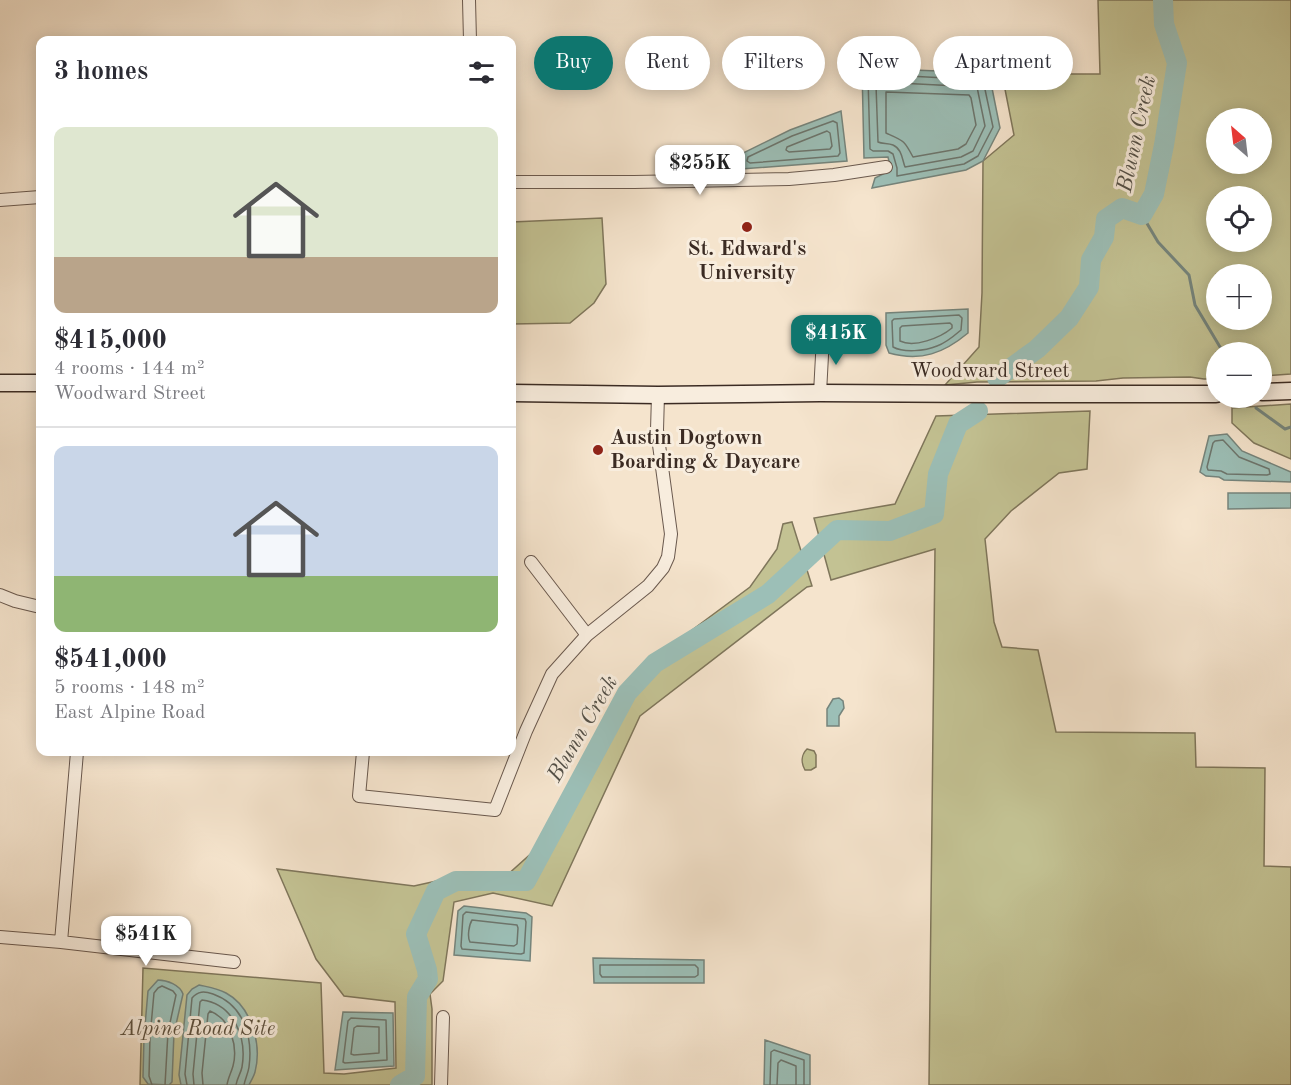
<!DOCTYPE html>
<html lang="en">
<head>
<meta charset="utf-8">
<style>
	body { margin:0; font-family:"Old Standard TT",serif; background:#f2f2f3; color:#2b2b33; height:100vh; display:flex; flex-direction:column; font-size:22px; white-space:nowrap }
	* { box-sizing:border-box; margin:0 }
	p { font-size:20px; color:#7c7c81 }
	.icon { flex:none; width:33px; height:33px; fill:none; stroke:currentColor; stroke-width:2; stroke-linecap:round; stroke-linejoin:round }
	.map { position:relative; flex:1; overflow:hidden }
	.drawer { position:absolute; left:36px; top:36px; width:480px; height:720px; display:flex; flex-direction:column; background:#fff; border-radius:12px; box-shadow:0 3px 15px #0003 }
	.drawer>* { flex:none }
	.hud { position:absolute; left:534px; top:36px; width:570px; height:54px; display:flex; gap:12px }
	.needle { width:39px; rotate:332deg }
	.buttons { position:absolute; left:1206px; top:108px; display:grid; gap:12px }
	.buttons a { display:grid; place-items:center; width:66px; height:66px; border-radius:50%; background:#fff; box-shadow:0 3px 15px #0003; font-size:30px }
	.price { position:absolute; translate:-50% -51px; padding:0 14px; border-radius:12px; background:#fff; color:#222; font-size:20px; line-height:39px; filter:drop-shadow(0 2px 3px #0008) }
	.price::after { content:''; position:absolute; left:50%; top:36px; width:18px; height:14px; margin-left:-9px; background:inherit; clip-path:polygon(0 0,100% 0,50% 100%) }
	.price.selected { background:#0f766e; color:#fff }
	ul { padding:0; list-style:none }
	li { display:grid; align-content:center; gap:12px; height:318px; padding:0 18px }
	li+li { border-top:2px solid #e1e1e2 }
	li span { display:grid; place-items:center; height:186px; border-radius:12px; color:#555 }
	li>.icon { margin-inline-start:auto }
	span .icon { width:108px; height:108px; fill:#fffc; stroke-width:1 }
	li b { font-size:26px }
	h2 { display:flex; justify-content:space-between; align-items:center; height:72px; padding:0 18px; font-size:26px }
	.tag { padding:0 21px; border-radius:27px; background:#fff; box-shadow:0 3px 15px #0003; font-size:21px; line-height:54px }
	.tag.selected { background:#0f766e; color:#fff }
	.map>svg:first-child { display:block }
</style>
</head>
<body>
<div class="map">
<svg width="1291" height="1085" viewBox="0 0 1291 1085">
	<rect width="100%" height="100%" fill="#f5e4cd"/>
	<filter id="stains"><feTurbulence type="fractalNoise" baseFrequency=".00333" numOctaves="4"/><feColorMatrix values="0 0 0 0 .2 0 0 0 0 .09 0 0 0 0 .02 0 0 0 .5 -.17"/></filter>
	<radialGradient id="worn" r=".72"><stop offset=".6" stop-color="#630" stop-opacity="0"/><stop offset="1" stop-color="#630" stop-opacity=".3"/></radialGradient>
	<path fill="#c3c293" stroke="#7f765b" stroke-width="1.5" fill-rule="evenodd" d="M1098,0h193v374l-29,2v-24h-46v27h-12l-14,-2 -67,1 -27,3 -119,1 -32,3 34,-38 3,-54 1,-132 31,-26 -12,-61h98zM1262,118v46h-46v-46zM1262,196v46h-46v-46zM1216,274h46v46h-46z
		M602,218l4,66 -12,19 -24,20 -58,1v-102z
		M1291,404v55l-37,-16 -22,-20v-15z
		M1090,411l-3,58 -28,4 -48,38 -26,28 9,83 8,25 36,3 18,82 139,1 1,34 69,1 -1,98 27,1v218h-362l6,-536 -104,31 -17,-62 81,-14 41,-88z
		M792,522l20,64 -5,1 -167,129 -88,190 -59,-13 -39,9 -11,79 -13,13 2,15v76h-292l3,-117 178,15 3,90 20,1 52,-6 -1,-66 -51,-6 -28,-37 -39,-90 137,17 45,-10 46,1 30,-27 84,-151 34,-40 97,-72 27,-38 6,-25z
		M807,749l7,2 2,4v12l-5,3h-6c-4,-7 -4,-15 2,-21z"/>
	<path fill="#9cbfb7" stroke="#75847c" stroke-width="1.5" d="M862,68l127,5 11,55 -17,33 -17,9 -94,18 3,-10 16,-8 -3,-13 -24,1z
		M841,111l6,50 -119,9 5,-12 57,-28z
		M968,309v24c-24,20 -47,29 -79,20l-3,-8v-32z
		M1227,434l15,17 49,21v10l-67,-2 -5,-3 -13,-1 -6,-4 9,-36z
		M1228,493h63v15l-63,1z
		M839,698l4,3 1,7 -5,8v10h-12v-17l6,-10z
		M464,906l62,7 6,4 -2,44 -76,-6 4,-44z
		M593,958l111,2v23h-110z
		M158,980c9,0 22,5 25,14l-9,39 -2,49 -3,3 -21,-1 -5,-7 1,-40 4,-46z
		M199,985c9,2 18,3 27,8 26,14 36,52 29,79 -1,4 -4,9 -6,13h-68l-2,-10 8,-80 5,-6z
		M343,1012l50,1 1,53 -59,4z
		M765,1040l45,15v30h-46z"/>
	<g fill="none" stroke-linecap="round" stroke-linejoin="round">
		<path stroke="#6c756d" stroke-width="1.5" d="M871,74l112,6 10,47 -15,29 -14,8 -67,12v-8l-4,-14 -5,-3h-15l-3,-2 -2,-72z
			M879,82l98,5 8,39 -12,25 -12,6 -56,10c-3,-8 -3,-18 -12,-22 -5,-2 -11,-1 -15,-3l-2,-57z
			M886,92l83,3 2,3 5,27 -10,19 -8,5 -45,8c-9,-17 -9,-16 -27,-24z
			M833,121l4,2 3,30 -2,3 -88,7 -3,-2 1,-4 44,-21z
			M827,131l3,2 2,13 -2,3 -41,3 -3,-2 1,-3z
			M959,315l3,3 -1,12c-7,6 -15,13 -24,16 -12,5 -33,7 -44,1l-1,-26 2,-2z
			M950,323l2,2v3c-12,10 -38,20 -52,13v-13l2,-2z
			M1223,440l16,17 30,12 1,5 -3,1 -40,-1 -6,-3 -13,-1 -1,-3 6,-24 2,-2z
			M466,912l59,7 1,3 -2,31 -3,1 -59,-5 -1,-3 2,-31z
			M472,920l45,5 1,3 -1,16 -3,2 -44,-4c-3,-5 -1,-17 2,-22z
			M600,965h95l3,3v7l-3,2h-93l-2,-3z
			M351,1018l35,2 1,40 -42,3 -2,-1 5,-41z
			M357,1026l22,1v26l-25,2 -3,-1 3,-26z
			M152,1085l-3,-9 1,-39 4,-44 4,-5 4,-2 11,5 3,4 -8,37 -3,53
			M187,1085l-2,-11 7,-76c6,-7 12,-7 21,-4 31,11 40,43 36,73 -1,7 -4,12 -5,18
			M194,1085l-1,-11 7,-72 2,-2c32,4 45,38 40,67 -1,6 -5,11 -6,18
			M203,1085l-1,-12 6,-59 2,-3c21,8 28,36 23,55 -2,7 -5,12 -6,19
			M770,1085l1,-33 3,-2 30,10v25
			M777,1085l1,-22 3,-3 15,6v19"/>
		<path stroke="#75847c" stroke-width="3" d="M1142,215l16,27 31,33 6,30 28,47
			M1256,408l29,21 6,-2"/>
		<path stroke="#9cbfb7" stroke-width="20" d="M997,378l40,-29 32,-31 20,-31 2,-27 13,-23 2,-18 16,-11 20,7 12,-21 10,-49 13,-82 -13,-39 -1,-24
			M400,1085l15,-9 2,-79 11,-18 -1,-9 -11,-36 20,-43 20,-10h70l101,-188 28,-30 113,-69 69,-64 53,1 44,-17 4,-40 20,-50 20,-13"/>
		<g stroke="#6a594e" stroke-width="14">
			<path id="street" d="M469,0l1,40
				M512,182h122l155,-3 45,-4 52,-8
				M0,200l40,-3
				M820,393l3,-56
				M531,562l56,73
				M0,595l15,6 25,6
				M363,752l-4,44 136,14 31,-79 26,-57 35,-39 61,-49 15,-18 5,-11 3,-23 -14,-104 1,-35
				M0,937l61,5 173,20
				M61,942l16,-190
				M441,1085l2,-68"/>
		</g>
		<g stroke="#3b2b23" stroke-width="19">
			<path id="secondary" d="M0,383h40
				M1262,392l29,-1
				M512,393l146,2 162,-2 171,1h225"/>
		</g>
		<use href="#street" stroke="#f8edde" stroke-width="12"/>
		<use href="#secondary" stroke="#f8edde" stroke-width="16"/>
	</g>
	<g fill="#8f2418" stroke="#f8edde" stroke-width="2">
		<circle cx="747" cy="227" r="6"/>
		<circle cx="598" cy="450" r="6"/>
	</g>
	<g text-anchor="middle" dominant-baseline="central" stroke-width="6" stroke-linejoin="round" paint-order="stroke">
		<g font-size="21" font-weight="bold" fill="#3b2b23" stroke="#f8edde">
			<text x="747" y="249">St. Edward's<tspan x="747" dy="24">University</tspan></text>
			<text x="610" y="438" text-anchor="start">Austin Dogtown<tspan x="610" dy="24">Boarding &amp; Daycare</tspan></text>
		</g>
		<g font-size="21" fill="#3b2b23" stroke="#f8edde">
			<text x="990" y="371">Woodward Street</text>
		</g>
		<g font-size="21" font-style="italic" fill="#5d513f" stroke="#f8edde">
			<text x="198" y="1029">Alpine Road Site</text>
		</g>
		<g font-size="22" font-style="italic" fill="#535048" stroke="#f8edde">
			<text transform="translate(1137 134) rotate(-78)">Blunn Creek</text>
			<text transform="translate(583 729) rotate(-60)">Blunn Creek</text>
		</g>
	</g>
	<rect width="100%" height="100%" filter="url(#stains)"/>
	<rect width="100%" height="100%" fill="url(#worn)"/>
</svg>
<div class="buttons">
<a><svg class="needle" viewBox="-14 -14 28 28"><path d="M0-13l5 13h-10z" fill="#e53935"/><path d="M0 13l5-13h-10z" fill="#7c7c81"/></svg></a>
<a><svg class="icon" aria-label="locate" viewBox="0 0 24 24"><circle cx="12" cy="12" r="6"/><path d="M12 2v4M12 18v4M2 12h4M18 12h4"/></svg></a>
<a>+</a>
<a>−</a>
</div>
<b class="price" style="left:700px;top:196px">$255K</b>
<b class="price selected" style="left:836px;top:366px">$415K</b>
<b class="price" style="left:146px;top:967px">$541K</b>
<div class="hud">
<a class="tag selected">Buy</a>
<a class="tag">Rent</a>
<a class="tag">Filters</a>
<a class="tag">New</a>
<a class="tag">Apartment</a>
</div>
<section class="drawer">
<h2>3 homes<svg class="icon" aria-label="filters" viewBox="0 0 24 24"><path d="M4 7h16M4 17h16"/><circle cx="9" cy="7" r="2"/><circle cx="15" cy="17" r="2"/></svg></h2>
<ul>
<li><span style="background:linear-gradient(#dfe7d0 70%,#b9a48a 0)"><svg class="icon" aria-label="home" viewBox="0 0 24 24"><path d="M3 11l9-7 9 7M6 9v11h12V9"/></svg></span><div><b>$415,000</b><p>4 rooms · 144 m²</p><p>Woodward Street</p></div></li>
<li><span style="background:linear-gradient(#c9d6e8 70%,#8fb573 0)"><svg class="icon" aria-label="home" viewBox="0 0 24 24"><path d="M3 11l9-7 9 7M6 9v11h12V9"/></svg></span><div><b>$541,000</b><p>5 rooms · 148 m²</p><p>East Alpine Road</p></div></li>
</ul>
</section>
</div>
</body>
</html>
